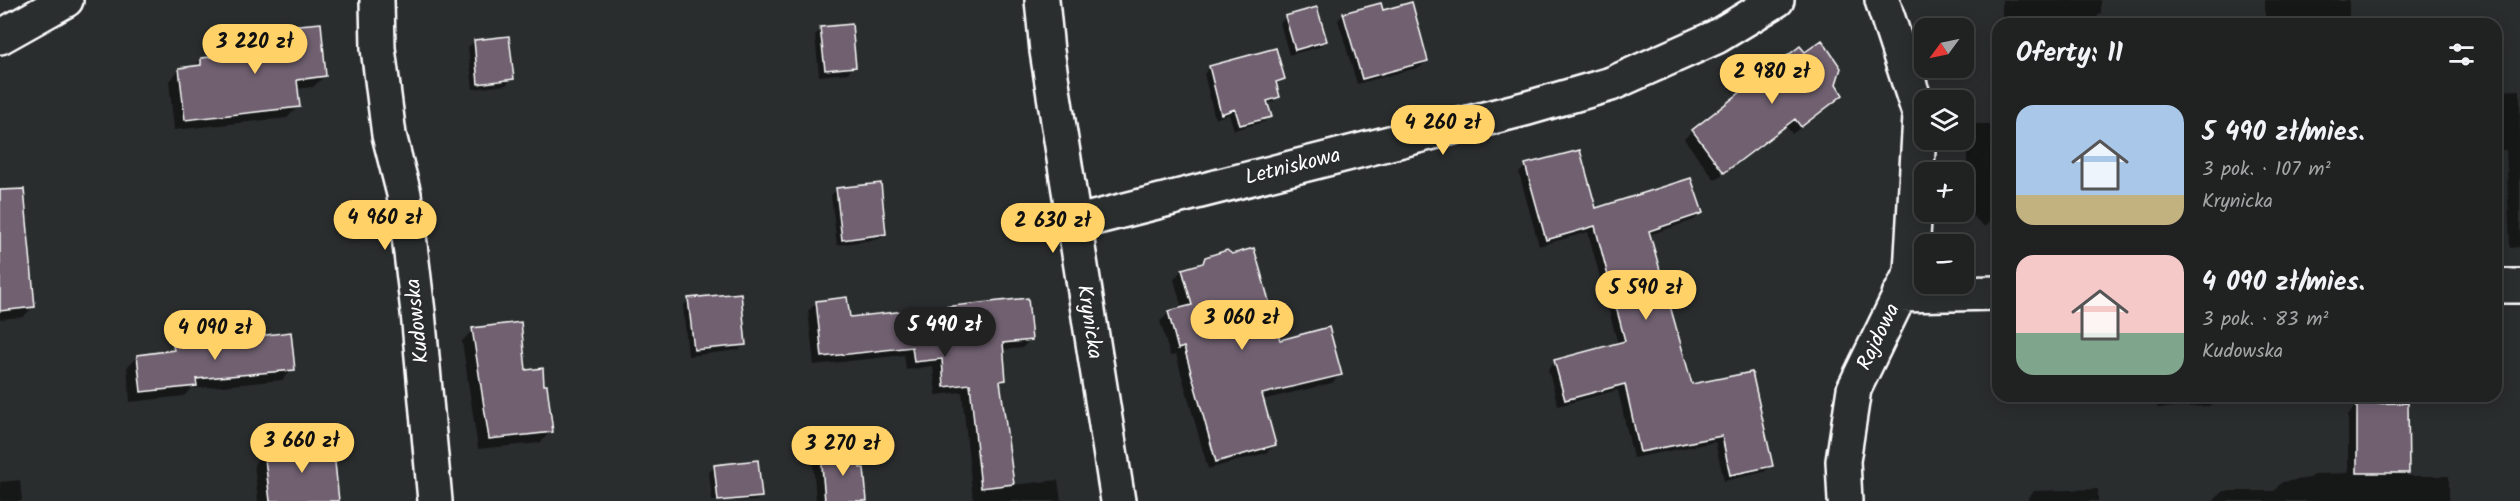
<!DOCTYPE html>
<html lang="pl">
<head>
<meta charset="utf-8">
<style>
	body { margin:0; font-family:Kalam,sans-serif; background:#2d2f2f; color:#f1f3f6; height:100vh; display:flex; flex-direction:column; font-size:22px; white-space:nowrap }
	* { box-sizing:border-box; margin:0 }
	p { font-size:20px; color:#a2a4a5 }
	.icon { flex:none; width:33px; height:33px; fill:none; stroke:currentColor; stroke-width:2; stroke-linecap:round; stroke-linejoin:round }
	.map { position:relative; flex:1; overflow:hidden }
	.details { position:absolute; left:1992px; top:18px; width:510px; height:384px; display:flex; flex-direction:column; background:#202222; border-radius:18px; box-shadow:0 3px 15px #0003,0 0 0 2px #3d3f40 }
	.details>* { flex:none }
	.needle { width:39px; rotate:237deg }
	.fabs { position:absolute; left:1914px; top:18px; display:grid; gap:12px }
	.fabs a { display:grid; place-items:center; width:60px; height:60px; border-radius:12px; background:#202222; box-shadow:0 3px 15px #0003,0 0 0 2px #3d3f40; font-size:30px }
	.price { position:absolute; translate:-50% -51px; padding:0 14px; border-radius:21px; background:#ffd166; color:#111; font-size:20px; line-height:39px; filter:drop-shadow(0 2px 3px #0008) }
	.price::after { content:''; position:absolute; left:50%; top:36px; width:18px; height:14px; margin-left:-9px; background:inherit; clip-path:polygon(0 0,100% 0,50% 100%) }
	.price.selected { background:#222; color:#fff }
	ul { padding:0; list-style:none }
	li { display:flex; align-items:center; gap:18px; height:150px; padding:0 24px }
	li span { display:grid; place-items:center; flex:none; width:168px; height:120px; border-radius:18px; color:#555 }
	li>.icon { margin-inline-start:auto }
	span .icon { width:72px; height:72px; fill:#fffc; stroke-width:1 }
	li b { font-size:26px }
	h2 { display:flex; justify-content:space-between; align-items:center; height:72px; padding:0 24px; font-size:26px }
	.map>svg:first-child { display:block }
</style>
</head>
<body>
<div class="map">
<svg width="2520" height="501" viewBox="0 0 2520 501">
	<rect width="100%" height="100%" fill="#2a2d2e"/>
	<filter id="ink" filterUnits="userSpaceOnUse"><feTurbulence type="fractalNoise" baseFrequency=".0167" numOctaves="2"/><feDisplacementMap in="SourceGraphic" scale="12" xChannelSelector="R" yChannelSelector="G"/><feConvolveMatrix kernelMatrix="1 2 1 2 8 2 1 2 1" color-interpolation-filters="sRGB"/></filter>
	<g filter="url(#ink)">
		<path fill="#0007" d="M2002,0h99v13l-11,11h-88z
			M2265,0h84v24l-84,-1z
			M1382,12l45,48 -6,7 -64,17 -19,-64 6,-6z
			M1286,17l39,24 -6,6 -30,8 -9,-32z
			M821,29l33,37 -6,7 -29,3 -4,-41z
			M267,30l58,46 -12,11 -17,2 2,18 -11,11 -113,12 -5,-49 11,-12 13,-1 8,-9 55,-6 -1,-12z
			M474,41l38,38 -6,6 -33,4 -5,-42z
			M1210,67l73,12 -8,6 4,11 -6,6 -7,2 4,12 -6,6 -30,8 -5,-16 -14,5 -11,-45z
			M1834,85l7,10 -8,8 -41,31 -6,-8 -71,54 -31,-41 9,-8z
			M2520,90v157l-10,1 -4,-98h-10v-59z
			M1973,124h25v93h-3l-10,10 -18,-16v-81z
			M1526,166l69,44 106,3 -7,7 -45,15 42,151 81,79 -8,7 -40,9 -9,-39 -82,16 -15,-68 -60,16 -10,-37 7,-7 63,-17 -30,-113 -49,14 -20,-73z
			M837,189l48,44 -6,6 -42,6 -6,-50z
			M0,248l33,59 -10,10 -23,2z
			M1206,258l73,84 61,33 -8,8 -70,17 13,45 -9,8 -58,16 -32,-114 -6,1 -10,-35 9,-8 13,-4 -8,-30 8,-9 16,-4z
			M689,300l56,44 -6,6 -51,6 -5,-50z
			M817,302l31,16 183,21 -9,9 -20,2 3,30 -6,5 13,100 46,-5 3,21h-88l-11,-109 -26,3 -3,-29 -27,4 -2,-15 -90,10 -6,-54z
			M473,330l52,42 26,59 -11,12 -62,6 -16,-108z
			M174,348l119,21 -11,11 -91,9 -7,7 -54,6 -3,-35 11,-11 32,-4z
			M2157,396h57l1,4 -6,6 -52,2z
			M2407,404v72h42v25h-236l10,-10h51l8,-9 28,-4 5,-4 33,-1v-58l9,-10z
			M265,453l73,48h-80l-4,-37z
			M822,454l37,16 6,31h-38l-4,-41h-3l4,41h-8l-3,-38z
			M715,466l45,31 -4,4h-44l-3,-29z
			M20,480l2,21h-22v-19z
			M2098,489v12h-70v-4l6,-6z"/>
		<path fill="#6f616f" stroke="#fff" stroke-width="1.5" d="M1412,2l16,59 -66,18 -19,-66 38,-10 2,7z
			M1317,7l10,34 -32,9 -10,-34z
			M321,23l5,53 -29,4 3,27 -115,13 -6,-52 22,-3v-7l66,-7 -1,-23z
			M852,24l4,43 -31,3 -5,-43z
			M509,36l5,43 -36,5 -4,-44z
			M1822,40l19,28 -5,16 7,11 -42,32 -6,-8 -71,54 -32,-43 108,-84 5,6z
			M1276,48l9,31 -9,3 4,15 -13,4 5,16 -32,8 -5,-16 -14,5 -12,-48z
			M1580,150l16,58 95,-30 12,35 -54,18 43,153 60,-12 21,94 -43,9 -8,-39 -82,16 -15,-68 -60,16 -11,-40 71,-19 -30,-115 -49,14 -21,-76z
			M881,183l5,51 -44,6 -6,-52z
			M24,189l11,118 -35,4v-121z
			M1254,248l26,92 49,-13 13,48 -80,19 14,51 -60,17 -32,-115 -6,2 -10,-38 24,-6 -10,-36 21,-6 2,-6 22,-7 5,4z
			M741,293l5,52 -52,5 -6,-52z
			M847,297l3,20 178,-19 4,42 -29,3 3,37 -6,1 14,103 -33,4 -11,-104 -26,3 -2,-28 -28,3 -2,-15 -90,10 -6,-56z
			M521,322l5,48 17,-2 1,17h3l6,47 -64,7 -17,-111z
			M291,332l4,38 -99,9 1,7 -56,6 -4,-37 37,-5 -1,-4z
			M2408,403l1,70h-52v-69z
			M333,443l6,58h-69l-6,-50z
			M859,450l1,18h4l3,33h-42l-4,-48z
			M758,460l4,37 -44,4 -4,-36z"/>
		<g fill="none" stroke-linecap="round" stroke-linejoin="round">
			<g stroke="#fff" stroke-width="38">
				<path id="minor" d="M377,0l1,48 11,87 15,59 14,118 17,189
					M1042,0l5,51 71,450
					M0,37l66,-37
					M1074,223l454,-115 83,-24 105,-47 61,-37
					M2496,286h24
					M1899,295l99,-2
					M1845,501l-2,-40 11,-72 57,-117 9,-156 -38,-116"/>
			</g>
			<use href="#minor" stroke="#2a2d2e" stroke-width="33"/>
		</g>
	</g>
	<g text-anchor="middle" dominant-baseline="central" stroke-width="4.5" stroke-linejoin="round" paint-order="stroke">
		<g font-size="21" fill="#fff" stroke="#2a2d2e">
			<text transform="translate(1293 167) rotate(-14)">Letniskowa</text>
			<text transform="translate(418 321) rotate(-96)">Kudowska</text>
			<text transform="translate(1089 322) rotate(81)">Krynicka</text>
			<text transform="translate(1879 337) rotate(-64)">Rajdowa</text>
		</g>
	</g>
</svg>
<div class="fabs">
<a><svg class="needle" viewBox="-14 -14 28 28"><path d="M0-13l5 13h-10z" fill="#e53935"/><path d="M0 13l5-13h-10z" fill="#a2a4a5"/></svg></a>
<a><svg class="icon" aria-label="layers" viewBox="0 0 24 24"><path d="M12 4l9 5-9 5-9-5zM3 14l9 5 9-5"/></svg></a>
<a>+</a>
<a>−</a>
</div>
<b class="price" style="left:255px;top:75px">3 220 zł</b>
<b class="price" style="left:1772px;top:105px">2 980 zł</b>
<b class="price" style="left:1443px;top:156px">4 260 zł</b>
<b class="price" style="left:385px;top:251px">4 960 zł</b>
<b class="price" style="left:1053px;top:254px">2 630 zł</b>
<b class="price" style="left:1646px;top:321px">5 590 zł</b>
<b class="price" style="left:1242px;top:351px">3 060 zł</b>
<b class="price selected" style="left:945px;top:358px">5 490 zł</b>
<b class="price" style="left:215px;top:361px">4 090 zł</b>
<b class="price" style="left:302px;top:474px">3 660 zł</b>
<b class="price" style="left:843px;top:477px">3 270 zł</b>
<section class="details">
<h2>Oferty: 11<svg class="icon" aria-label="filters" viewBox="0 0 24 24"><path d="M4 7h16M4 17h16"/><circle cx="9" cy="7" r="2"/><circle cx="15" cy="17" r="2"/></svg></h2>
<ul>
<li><span style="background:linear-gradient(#a9c7e8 75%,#c2b280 0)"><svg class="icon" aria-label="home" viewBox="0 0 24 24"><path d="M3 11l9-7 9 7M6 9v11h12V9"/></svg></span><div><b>5 490 zł/mies.</b><p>3 pok. · 107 m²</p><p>Krynicka</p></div></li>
<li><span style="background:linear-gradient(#f6c9c9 65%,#7fa58c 0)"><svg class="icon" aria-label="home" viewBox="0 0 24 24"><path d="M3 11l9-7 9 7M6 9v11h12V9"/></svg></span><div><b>4 090 zł/mies.</b><p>3 pok. · 83 m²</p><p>Kudowska</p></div></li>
</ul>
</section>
</div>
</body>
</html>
